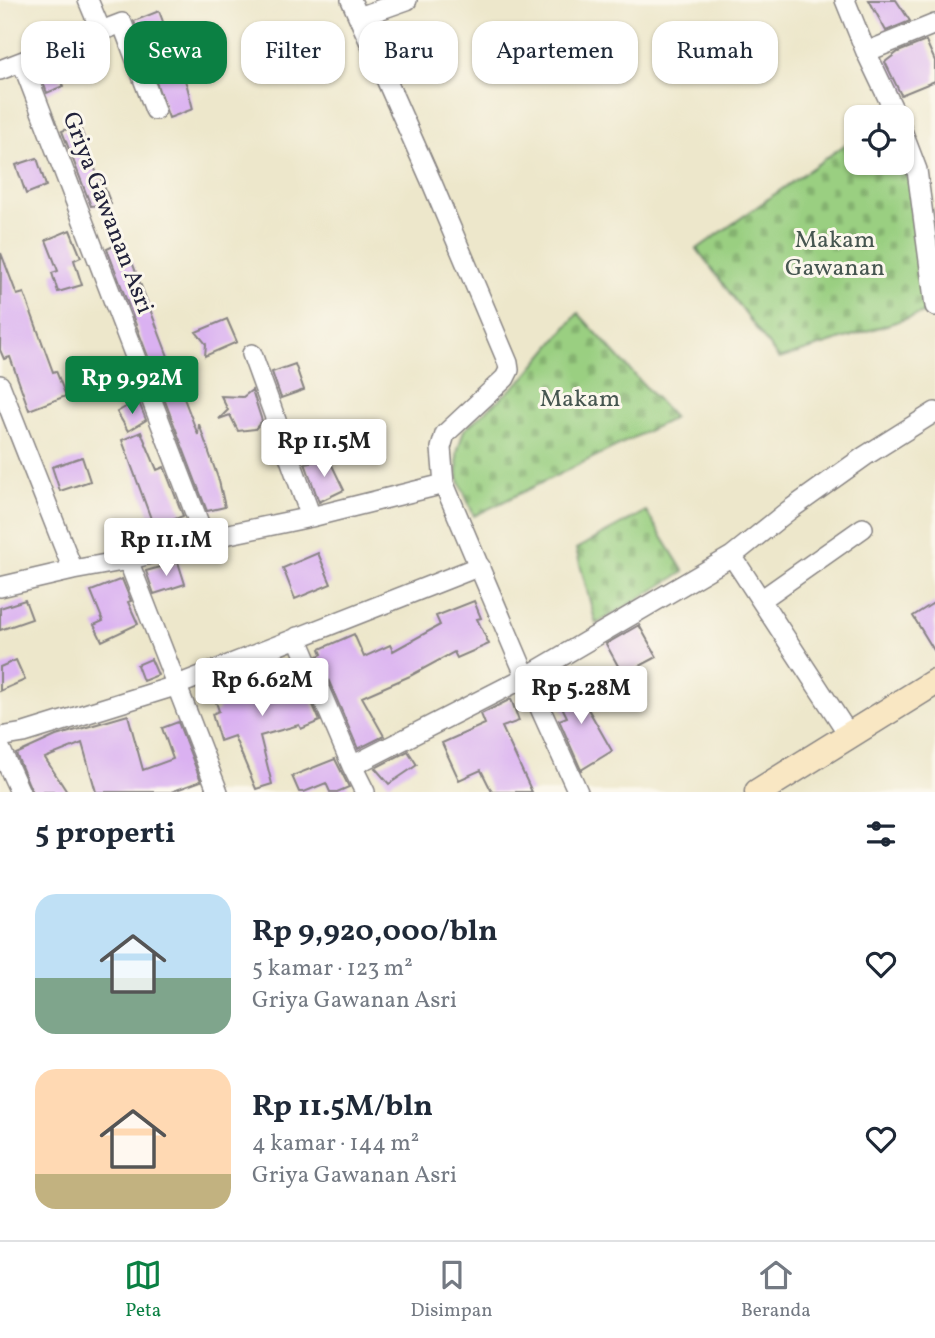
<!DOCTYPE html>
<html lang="id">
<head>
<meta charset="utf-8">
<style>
	body { margin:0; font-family:Vollkorn,serif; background:#f2f2f3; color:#1f2937; height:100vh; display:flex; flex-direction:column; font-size:26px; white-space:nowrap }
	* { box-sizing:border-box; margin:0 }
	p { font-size:23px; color:#747a83 }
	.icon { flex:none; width:38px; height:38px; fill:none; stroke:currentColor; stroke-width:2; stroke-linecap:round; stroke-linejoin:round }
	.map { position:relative; height:792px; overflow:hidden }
	.drawer { display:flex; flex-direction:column; background:#fff; flex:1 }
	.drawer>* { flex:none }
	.banner { position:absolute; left:21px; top:21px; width:894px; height:63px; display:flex; gap:14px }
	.fabs { position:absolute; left:844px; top:105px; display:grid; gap:14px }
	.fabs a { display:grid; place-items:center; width:70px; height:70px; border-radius:14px; background:#fff; box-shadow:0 2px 5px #0004; font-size:35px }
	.price { position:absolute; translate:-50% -60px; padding:0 16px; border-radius:7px; background:#fff; color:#222; font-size:23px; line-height:46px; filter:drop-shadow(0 2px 4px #0008) }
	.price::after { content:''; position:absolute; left:50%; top:42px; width:21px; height:16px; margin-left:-10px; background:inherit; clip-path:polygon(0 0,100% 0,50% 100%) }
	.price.on { background:#0b8043; color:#fff }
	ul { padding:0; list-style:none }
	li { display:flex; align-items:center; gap:21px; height:175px; padding:0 35px }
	li span { display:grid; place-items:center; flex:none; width:196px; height:140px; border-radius:21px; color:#555 }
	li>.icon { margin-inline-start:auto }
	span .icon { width:84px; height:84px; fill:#fffc; stroke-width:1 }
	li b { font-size:30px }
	h2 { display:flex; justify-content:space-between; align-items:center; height:84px; padding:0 35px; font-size:30px }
	.chip { padding:0 24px; border-radius:21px; background:#fff; box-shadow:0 2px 5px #0004; font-size:24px; line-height:63px }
	.chip.on { background:#0b8043; color:#fff }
	.tabs { display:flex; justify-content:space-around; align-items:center; height:98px; border-top:2px solid #e0e1e3; background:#fff; font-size:19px; color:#747a83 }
	.tabs a { display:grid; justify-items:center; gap:4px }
	.tabs .on { color:#0b8043 }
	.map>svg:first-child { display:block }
</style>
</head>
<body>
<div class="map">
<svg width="935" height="792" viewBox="0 0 935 792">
	<defs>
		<pattern id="cemetery-stones" width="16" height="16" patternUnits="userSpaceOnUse" patternTransform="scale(1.75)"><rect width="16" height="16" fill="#9acf81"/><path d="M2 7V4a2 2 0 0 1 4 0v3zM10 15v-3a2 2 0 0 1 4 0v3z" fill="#84b170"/></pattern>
	</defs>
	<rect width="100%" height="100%" fill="#fbf7ec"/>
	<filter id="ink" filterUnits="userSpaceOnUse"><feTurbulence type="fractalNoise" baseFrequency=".0143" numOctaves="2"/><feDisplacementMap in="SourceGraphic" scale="14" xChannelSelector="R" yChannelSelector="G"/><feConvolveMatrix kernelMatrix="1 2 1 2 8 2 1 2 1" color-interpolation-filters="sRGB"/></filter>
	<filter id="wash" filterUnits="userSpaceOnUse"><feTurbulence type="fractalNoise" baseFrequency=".00686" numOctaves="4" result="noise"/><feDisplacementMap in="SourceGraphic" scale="28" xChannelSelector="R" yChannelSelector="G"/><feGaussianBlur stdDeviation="1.57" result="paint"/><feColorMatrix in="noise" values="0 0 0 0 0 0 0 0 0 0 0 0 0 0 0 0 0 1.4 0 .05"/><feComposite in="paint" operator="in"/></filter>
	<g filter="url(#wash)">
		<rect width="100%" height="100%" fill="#ede7cb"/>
		<path fill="url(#cemetery-stones)" stroke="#5e785e" stroke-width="2" d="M856,137v26h45v-10l11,34 12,126 -145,46 -82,-110z
			M578,313l96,105 -200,98 -16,-38 -1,-25 7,-23 61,-53z
			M646,511l38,61 -88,52 -20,-75z"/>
		<g id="blocks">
			<path fill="#dab1f1" d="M869,0h27l14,21 -24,10z
				M159,11l28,75 6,23 -24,9 -35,-97z
				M926,41l9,20v20l-34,14 -16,-33 13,-10z
				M54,63l9,23 -16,7 -9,-24z
				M79,124l19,53 2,-1 11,28 -20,2 -29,-75z
				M37,158l9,28 -20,8 -10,-29z
				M70,230l11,27 -7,3 8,25 -24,7 -6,-19 6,-2 -12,-31z
				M124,241l74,194 1,-11 20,57 6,26 -18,4 -100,-262z
				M1,253l16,42 7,-2 29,79 3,-1 10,25 -37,14 -19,-53 -6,2 -4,-9z
				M227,319l10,23 -32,14 1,-12 -10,-12z
				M295,364l9,26 -23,8 -9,-26z
				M252,390l10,31 -7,8 -17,2 -8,-16 -11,4 9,-9 -7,-14 22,1z
				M138,400l8,20 -18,11 -11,-19z
				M141,432l16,38 7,-3 19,49 -29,11 -32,-87z
				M82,457l8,24 -30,10 -8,-24z
				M329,459l15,31 -25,12 -14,-39z
				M318,553l13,31 -36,15 -12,-31z
				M178,562l7,22 -31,10 -8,-23z
				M122,579l9,22 -3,1 10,22 -36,17 -8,-16 9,-4 -12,-30z
				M25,600l7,19 -32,11v-22z
				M474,601l7,17 -4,1 12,25 -32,14 -3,-6 -44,24 -48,21 22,39 -26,13 -40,-93 4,-2 -2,-5 34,-15 10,23 26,-12 3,6 47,-26 -4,-9z
				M935,602v50l-22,-36z
				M639,625l18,32 -34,18 -17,-31z
				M151,659l7,16 -15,6 -6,-16z
				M16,660l9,20 -25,11v-24z
				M296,666l24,55 -19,8 -2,-4 -39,11 12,48 -16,5 -22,-53 -14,5 -8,-27 7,-3 -7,-21 29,-10 6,17 34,-13 -4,-10z
				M581,679l9,17 -7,4 29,51 -31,19 -22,-50 8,-3 -12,-24z
				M511,699l8,22 -17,6 30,65h-40l-11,-22 -22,10 -17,-37 43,-19 -4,-10z
				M128,715l15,55 30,-11 -11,-31 16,-6 23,59 -30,11h-75l-14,-49 -37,15 22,34h-35l-16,-38 40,-18z
				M408,751l9,14 -28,19 -14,-16z
				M335,759l14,28 -12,5h-7l-4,-9 -22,9h-5l-7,-16z"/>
		</g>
	</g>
	<g filter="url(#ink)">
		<use href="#blocks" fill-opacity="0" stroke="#888483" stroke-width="2"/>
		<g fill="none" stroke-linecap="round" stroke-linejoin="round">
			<g stroke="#888483" stroke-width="22">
				<path id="street" d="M88,0l13,31
					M351,0l81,183 76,180 1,7 -4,8 -60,56 -4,14 3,36 82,193 52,115
					M845,0l21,52 31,65
					M359,17l48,-17
					M866,52l69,-28
					M22,62l183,477
					M0,70l122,-47 33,87
					M901,128l16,42 18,136
					M252,354l59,163
					M0,385l73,185
					M732,556l117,179
					M128,560l90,232
					M0,587l73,-17 55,-10 77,-21 106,-22 133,-33
					M761,600l102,-72
					M297,637l55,129 13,26
					M0,737l24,-4 151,-47 305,-120
					M0,748l20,44
					M352,766l174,-89 206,-121 56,-45 77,-55 70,-44"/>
			</g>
			<g stroke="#888483" stroke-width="29">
				<path id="secondary" d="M758,792l177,-110"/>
			</g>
			<use href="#street" stroke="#fff" stroke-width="19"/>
			<use href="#secondary" stroke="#f9e7c3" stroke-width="26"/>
		</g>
	</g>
	<g text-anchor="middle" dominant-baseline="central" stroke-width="6" stroke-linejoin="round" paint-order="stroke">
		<g font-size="24" fill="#22223b" stroke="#fbf7ec">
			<text transform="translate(107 213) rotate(69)">Griya Gawanan Asri</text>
		</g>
		<g font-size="24" fill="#465650" stroke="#fbf7ec">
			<text x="835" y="241">Makam<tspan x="835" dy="28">Gawanan</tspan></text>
			<text x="580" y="400">Makam</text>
		</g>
	</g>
</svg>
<div class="fabs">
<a><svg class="icon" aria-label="locate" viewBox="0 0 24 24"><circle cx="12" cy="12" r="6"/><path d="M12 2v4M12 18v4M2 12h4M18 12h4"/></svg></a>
</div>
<b class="price on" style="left:132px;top:416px">Rp 9.92M</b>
<b class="price" style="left:324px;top:479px">Rp 11.5M</b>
<b class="price" style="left:166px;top:578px">Rp 11.1M</b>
<b class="price" style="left:262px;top:718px">Rp 6.62M</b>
<b class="price" style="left:581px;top:726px">Rp 5.28M</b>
<div class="banner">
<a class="chip">Beli</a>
<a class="chip on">Sewa</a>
<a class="chip">Filter</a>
<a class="chip">Baru</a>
<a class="chip">Apartemen</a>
<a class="chip">Rumah</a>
</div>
</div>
<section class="drawer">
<h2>5 properti<svg class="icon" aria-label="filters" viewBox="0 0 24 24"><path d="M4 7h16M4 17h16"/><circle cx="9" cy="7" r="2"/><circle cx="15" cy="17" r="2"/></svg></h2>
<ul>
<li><span style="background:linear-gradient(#bfe0f5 60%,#7fa58c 0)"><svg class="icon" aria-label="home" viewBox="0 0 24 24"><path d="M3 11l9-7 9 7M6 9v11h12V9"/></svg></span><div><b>Rp 9,920,000/bln</b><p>5 kamar · 123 m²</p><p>Griya Gawanan Asri</p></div><svg class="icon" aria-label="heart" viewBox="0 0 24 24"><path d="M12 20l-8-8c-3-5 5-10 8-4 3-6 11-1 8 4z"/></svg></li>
<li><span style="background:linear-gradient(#ffd9b3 75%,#c2b280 0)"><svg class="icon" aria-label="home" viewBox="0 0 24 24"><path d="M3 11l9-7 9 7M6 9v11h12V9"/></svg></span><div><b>Rp 11.5M/bln</b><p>4 kamar · 144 m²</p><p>Griya Gawanan Asri</p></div><svg class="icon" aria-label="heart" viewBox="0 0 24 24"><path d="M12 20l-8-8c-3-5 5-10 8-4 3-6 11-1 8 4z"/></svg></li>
</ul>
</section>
<nav class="tabs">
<a class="on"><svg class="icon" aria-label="map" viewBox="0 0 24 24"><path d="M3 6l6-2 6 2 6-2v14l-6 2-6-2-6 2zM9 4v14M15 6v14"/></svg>Peta</a>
<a><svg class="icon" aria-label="saved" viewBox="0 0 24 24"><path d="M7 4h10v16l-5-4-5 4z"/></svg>Disimpan</a>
<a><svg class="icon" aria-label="home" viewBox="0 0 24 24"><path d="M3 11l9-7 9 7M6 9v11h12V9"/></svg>Beranda</a>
</nav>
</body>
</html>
